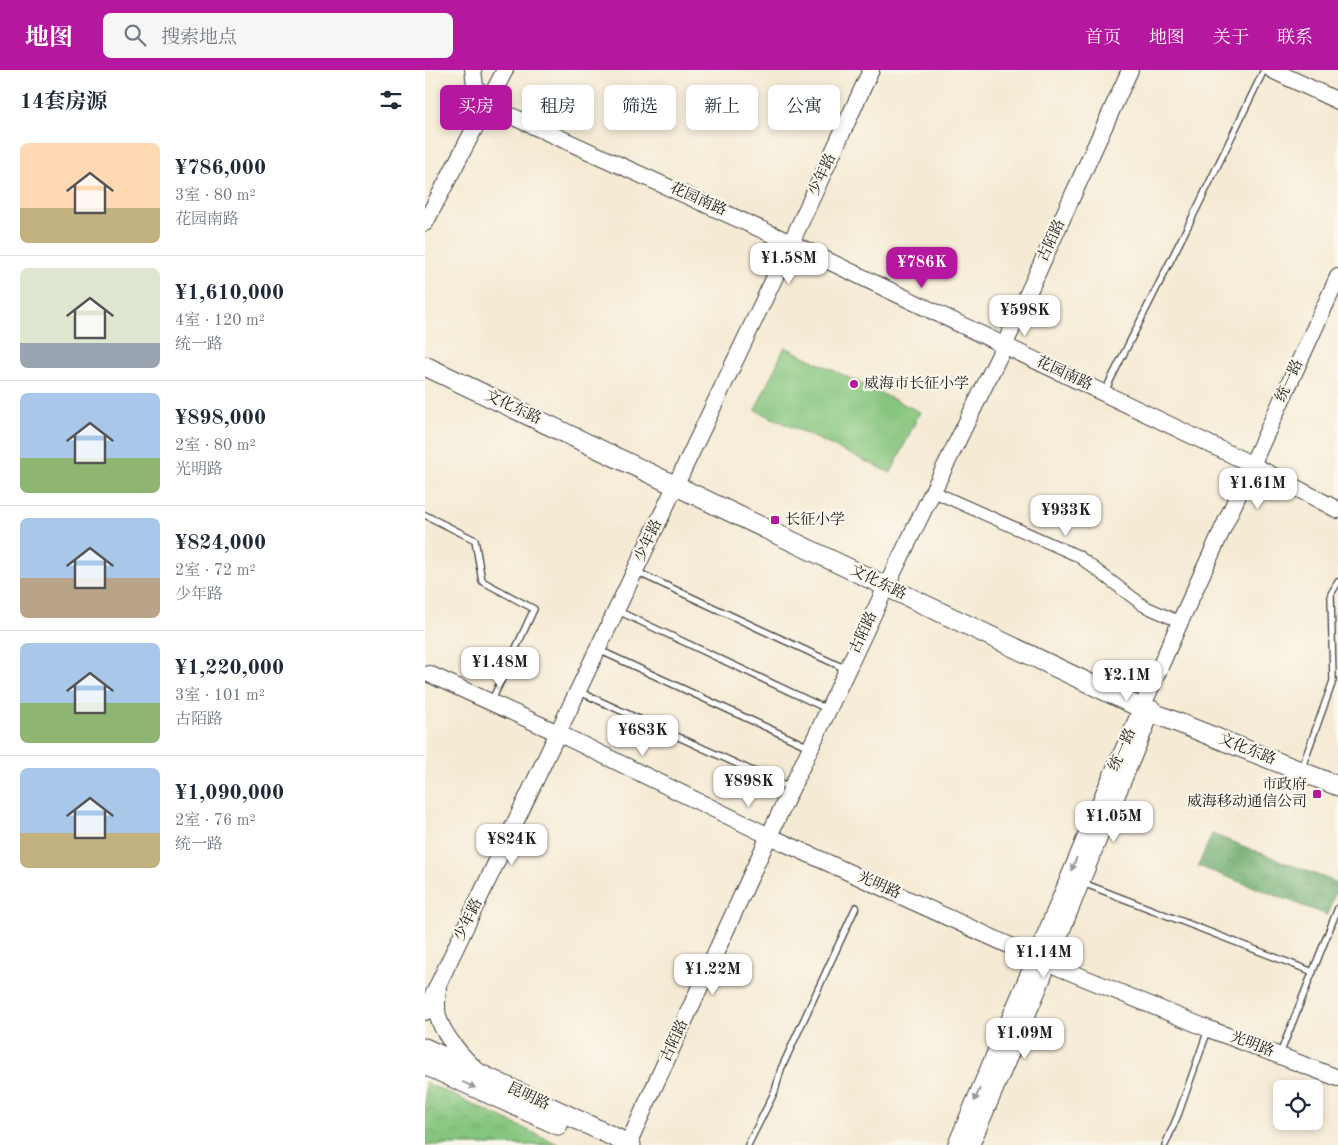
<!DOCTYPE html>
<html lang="zh">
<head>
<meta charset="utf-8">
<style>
	body { margin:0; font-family:"Old Standard TT","Noto Serif SC",serif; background:#f6f6f7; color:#1f2937; height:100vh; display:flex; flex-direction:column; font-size:19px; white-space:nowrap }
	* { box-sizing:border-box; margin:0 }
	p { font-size:16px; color:#747a83 }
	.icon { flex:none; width:28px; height:28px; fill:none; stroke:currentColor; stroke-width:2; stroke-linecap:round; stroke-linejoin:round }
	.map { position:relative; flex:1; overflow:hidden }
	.sheet { display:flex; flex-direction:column; background:#fff; width:425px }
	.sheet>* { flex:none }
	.banner { position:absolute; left:15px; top:15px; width:475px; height:45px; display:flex; gap:10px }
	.tools { position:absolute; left:848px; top:1010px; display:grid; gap:10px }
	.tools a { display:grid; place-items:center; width:50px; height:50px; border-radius:8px; background:#fff; box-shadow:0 2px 8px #0003; font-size:25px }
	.price { position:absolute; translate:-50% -42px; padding:0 11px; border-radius:10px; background:#fff; color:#222; font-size:16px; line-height:32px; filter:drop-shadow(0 1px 2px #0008) }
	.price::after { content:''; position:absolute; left:50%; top:30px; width:15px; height:11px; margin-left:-8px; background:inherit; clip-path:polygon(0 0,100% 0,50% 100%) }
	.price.current { background:#b5179e; color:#fff }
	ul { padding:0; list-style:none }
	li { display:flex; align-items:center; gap:15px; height:125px; padding:0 20px }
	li+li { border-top:1px solid #e0e1e3 }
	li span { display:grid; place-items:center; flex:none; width:140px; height:100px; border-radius:8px; color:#555 }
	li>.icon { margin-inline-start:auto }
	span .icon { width:60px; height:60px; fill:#fffc; stroke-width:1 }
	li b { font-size:21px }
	h2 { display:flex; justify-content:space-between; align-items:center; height:60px; padding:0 20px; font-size:21px }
	.tag { padding:0 18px; border-radius:8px; background:#fff; box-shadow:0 2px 8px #0003; font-size:18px; line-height:45px }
	.tag.current { background:#b5179e; color:#fff }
	header { display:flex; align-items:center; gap:30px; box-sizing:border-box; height:70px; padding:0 25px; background:#b5179e; color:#fff }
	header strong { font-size:24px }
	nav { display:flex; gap:28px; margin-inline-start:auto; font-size:18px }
	.search { width:350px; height:45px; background:#f6f6f7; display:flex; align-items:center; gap:12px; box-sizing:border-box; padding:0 18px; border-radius:8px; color:#747a83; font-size:19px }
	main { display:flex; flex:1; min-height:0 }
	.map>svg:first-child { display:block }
</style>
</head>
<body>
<header>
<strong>地图</strong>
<div class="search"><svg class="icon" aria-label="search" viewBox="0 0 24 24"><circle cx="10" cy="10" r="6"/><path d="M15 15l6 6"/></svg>搜索地点</div>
<nav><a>首页</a><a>地图</a><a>关于</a><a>联系</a></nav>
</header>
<main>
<section class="sheet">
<h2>14套房源<svg class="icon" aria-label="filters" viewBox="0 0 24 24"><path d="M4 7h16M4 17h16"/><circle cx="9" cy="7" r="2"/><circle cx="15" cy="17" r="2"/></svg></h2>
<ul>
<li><span style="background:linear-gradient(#ffd9b3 65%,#c2b280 0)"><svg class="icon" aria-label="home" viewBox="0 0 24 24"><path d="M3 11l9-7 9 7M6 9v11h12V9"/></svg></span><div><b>¥786,000</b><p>3室 · 80 m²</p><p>花园南路</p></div></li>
<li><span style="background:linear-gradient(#dfe7d0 75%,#9aa5b1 0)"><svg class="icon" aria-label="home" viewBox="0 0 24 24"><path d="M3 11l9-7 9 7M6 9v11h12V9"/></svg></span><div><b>¥1,610,000</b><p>4室 · 120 m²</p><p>统一路</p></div></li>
<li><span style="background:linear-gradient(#a9c7e8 65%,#8fb573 0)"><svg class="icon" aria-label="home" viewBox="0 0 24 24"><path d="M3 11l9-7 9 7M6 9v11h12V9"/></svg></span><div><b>¥898,000</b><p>2室 · 80 m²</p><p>光明路</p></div></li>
<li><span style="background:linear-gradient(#a9c7e8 60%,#b9a48a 0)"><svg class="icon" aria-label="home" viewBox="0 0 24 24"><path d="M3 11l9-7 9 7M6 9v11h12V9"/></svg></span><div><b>¥824,000</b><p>2室 · 72 m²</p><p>少年路</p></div></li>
<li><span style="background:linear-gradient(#a9c7e8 60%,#8fb573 0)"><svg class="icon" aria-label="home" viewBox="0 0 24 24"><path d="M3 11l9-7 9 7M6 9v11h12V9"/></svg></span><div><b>¥1,220,000</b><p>3室 · 101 m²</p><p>古陌路</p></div></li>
<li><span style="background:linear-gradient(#a9c7e8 65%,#c2b280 0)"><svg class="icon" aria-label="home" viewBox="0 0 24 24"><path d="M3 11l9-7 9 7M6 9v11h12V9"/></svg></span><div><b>¥1,090,000</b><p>2室 · 76 m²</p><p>统一路</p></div></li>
</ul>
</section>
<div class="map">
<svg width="913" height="1075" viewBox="0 0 913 1075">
	<defs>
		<pattern id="forest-crowns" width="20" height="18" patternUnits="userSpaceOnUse" patternTransform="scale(1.25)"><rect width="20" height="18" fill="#6caa6c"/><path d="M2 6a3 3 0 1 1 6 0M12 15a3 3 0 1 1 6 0" fill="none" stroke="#588a58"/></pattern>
		<pattern id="park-crowns" width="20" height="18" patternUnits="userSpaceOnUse" patternTransform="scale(1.25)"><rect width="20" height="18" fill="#85c57d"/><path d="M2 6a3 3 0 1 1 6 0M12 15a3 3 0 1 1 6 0" fill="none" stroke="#72a96b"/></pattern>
	</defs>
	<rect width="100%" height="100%" fill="#fbf7ec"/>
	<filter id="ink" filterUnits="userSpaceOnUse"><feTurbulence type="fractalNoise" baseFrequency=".02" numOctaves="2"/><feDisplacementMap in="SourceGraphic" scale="10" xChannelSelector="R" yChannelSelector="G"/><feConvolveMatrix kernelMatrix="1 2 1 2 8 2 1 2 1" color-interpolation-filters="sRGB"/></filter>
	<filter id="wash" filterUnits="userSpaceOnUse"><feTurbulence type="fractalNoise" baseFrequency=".0096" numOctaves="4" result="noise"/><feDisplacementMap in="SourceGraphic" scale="20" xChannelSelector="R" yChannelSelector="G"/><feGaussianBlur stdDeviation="1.12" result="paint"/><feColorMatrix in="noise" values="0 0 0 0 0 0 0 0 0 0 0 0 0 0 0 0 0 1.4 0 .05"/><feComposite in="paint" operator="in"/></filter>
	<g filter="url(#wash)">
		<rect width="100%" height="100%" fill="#f5ead4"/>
		<path fill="url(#forest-crowns)" stroke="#446344" d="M787,764l126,49v3l-11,29 -129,-49z"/>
		<path fill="url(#park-crowns)" stroke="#50704c" d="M0,1012l135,63h-135z"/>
		<path fill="#85c57d" stroke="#50704c" d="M360,277l135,65 -29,61 -136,-63z"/>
	</g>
	<g filter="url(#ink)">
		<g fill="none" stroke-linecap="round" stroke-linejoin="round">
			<g stroke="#3d3b38" stroke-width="8">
				<path id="lane" d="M680,321l94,-187 65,-134
					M0,445l50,25 7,41 52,28 -42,91
					M212,502l209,97
					M193,541l209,98
					M174,580l210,97
					M155,622l210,96
					M876,700l32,-89 -2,-87 7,-12
					M658,813l230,89
					M855,984l58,-146
					M323,1075l27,-54 6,-22 75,-162
					M740,1075l13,-30 30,-85"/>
			</g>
			<g stroke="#3d3b38" stroke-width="13">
				<path id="street" d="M507,421l146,65 66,50 36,16"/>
			</g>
			<g stroke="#3d3b38" stroke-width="18">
				<path id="secondary" d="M48,0l2,16 12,19 304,138 460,221 87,46
					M847,0l66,31
					M0,153l80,-153
					M4,604l129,59 211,103 279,127 161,66 129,49
					M13,919c-1,9 -2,18 0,27 4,18 26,43 39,54
					M0,942l366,-769 80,-173
					M203,1074l141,-308 117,-249 118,-241 126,-276
					M531,1075l80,-188 67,-162 77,-173 158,-345
					M546,1075l66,-153 66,-164 50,-119"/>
			</g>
			<g stroke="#3d3b38" stroke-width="21">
				<path id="primary" d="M0,296l716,342 197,78
					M0,978l206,97
					M0,995l133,60"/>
			</g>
			<use href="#lane" stroke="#fff" stroke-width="5.5"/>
			<use href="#street" stroke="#fff" stroke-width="11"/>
			<use href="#secondary" stroke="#fff" stroke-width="16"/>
			<use href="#primary" stroke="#fff" stroke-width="19"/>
		</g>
		<defs><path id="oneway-solid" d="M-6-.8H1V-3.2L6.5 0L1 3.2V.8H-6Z" transform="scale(1.25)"/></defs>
		<g fill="#999">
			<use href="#oneway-solid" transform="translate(649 794) rotate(112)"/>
			<use href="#oneway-solid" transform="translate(44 1015) rotate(24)"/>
			<use href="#oneway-solid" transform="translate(552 1025) rotate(113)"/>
		</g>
	</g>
	<g fill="#b5179e" stroke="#fbf7ec" stroke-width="2">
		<circle cx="429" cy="314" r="5"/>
		<rect x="345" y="445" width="10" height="10" rx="2.5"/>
		<rect x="887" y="719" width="10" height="10" rx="2.5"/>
	</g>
	<g text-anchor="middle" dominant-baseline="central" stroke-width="4.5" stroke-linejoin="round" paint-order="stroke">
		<g font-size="15" fill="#1c1c1c" stroke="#fbf7ec">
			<text transform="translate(398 105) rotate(-65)">少年路</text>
			<text transform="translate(273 130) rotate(24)">花园南路</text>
			<text transform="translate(627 171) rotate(-65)">古陌路</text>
			<text transform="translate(639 304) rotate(25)">花园南路</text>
			<text transform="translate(865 311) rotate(-65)">统一路</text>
			<text transform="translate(88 338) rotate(25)">文化东路</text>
			<text transform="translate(224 471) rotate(-65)">少年路</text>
			<text transform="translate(453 513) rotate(26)">文化东路</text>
			<text transform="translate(439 563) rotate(-65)">古陌路</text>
			<text transform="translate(698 680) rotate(-66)">统一路</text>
			<text transform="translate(822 680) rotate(22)">文化东路</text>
			<text transform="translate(454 816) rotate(24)">光明路</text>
			<text transform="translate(44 850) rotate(-64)">少年路</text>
			<text transform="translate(250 971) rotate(-65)">古陌路</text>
			<text transform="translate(827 975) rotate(21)">光明路</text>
			<text transform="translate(103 1027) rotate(25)">昆明路</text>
		</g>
		<g font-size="15" fill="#1c1c1c" stroke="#fbf7ec" text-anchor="start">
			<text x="439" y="314">威海市长征小学</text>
			<text x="360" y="450">长征小学</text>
			<text x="882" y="715" text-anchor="end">市政府<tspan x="882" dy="17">威海移动通信公司</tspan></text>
		</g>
	</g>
</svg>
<div class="tools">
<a><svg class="icon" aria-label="locate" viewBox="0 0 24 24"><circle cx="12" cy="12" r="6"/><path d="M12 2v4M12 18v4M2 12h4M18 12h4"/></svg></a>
</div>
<b class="price" style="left:364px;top:215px">¥1.58M</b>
<b class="price current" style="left:497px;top:219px">¥786K</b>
<b class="price" style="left:600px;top:267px">¥598K</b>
<b class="price" style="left:833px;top:440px">¥1.61M</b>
<b class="price" style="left:641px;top:467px">¥933K</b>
<b class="price" style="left:75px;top:619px">¥1.48M</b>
<b class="price" style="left:702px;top:632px">¥2.1M</b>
<b class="price" style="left:218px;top:687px">¥683K</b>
<b class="price" style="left:324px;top:738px">¥898K</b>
<b class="price" style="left:689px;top:773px">¥1.05M</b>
<b class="price" style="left:87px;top:796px">¥824K</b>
<b class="price" style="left:619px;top:909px">¥1.14M</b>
<b class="price" style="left:288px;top:926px">¥1.22M</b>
<b class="price" style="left:600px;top:990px">¥1.09M</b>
<div class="banner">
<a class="tag current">买房</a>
<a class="tag">租房</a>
<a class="tag">筛选</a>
<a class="tag">新上</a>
<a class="tag">公寓</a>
</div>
</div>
</main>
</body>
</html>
